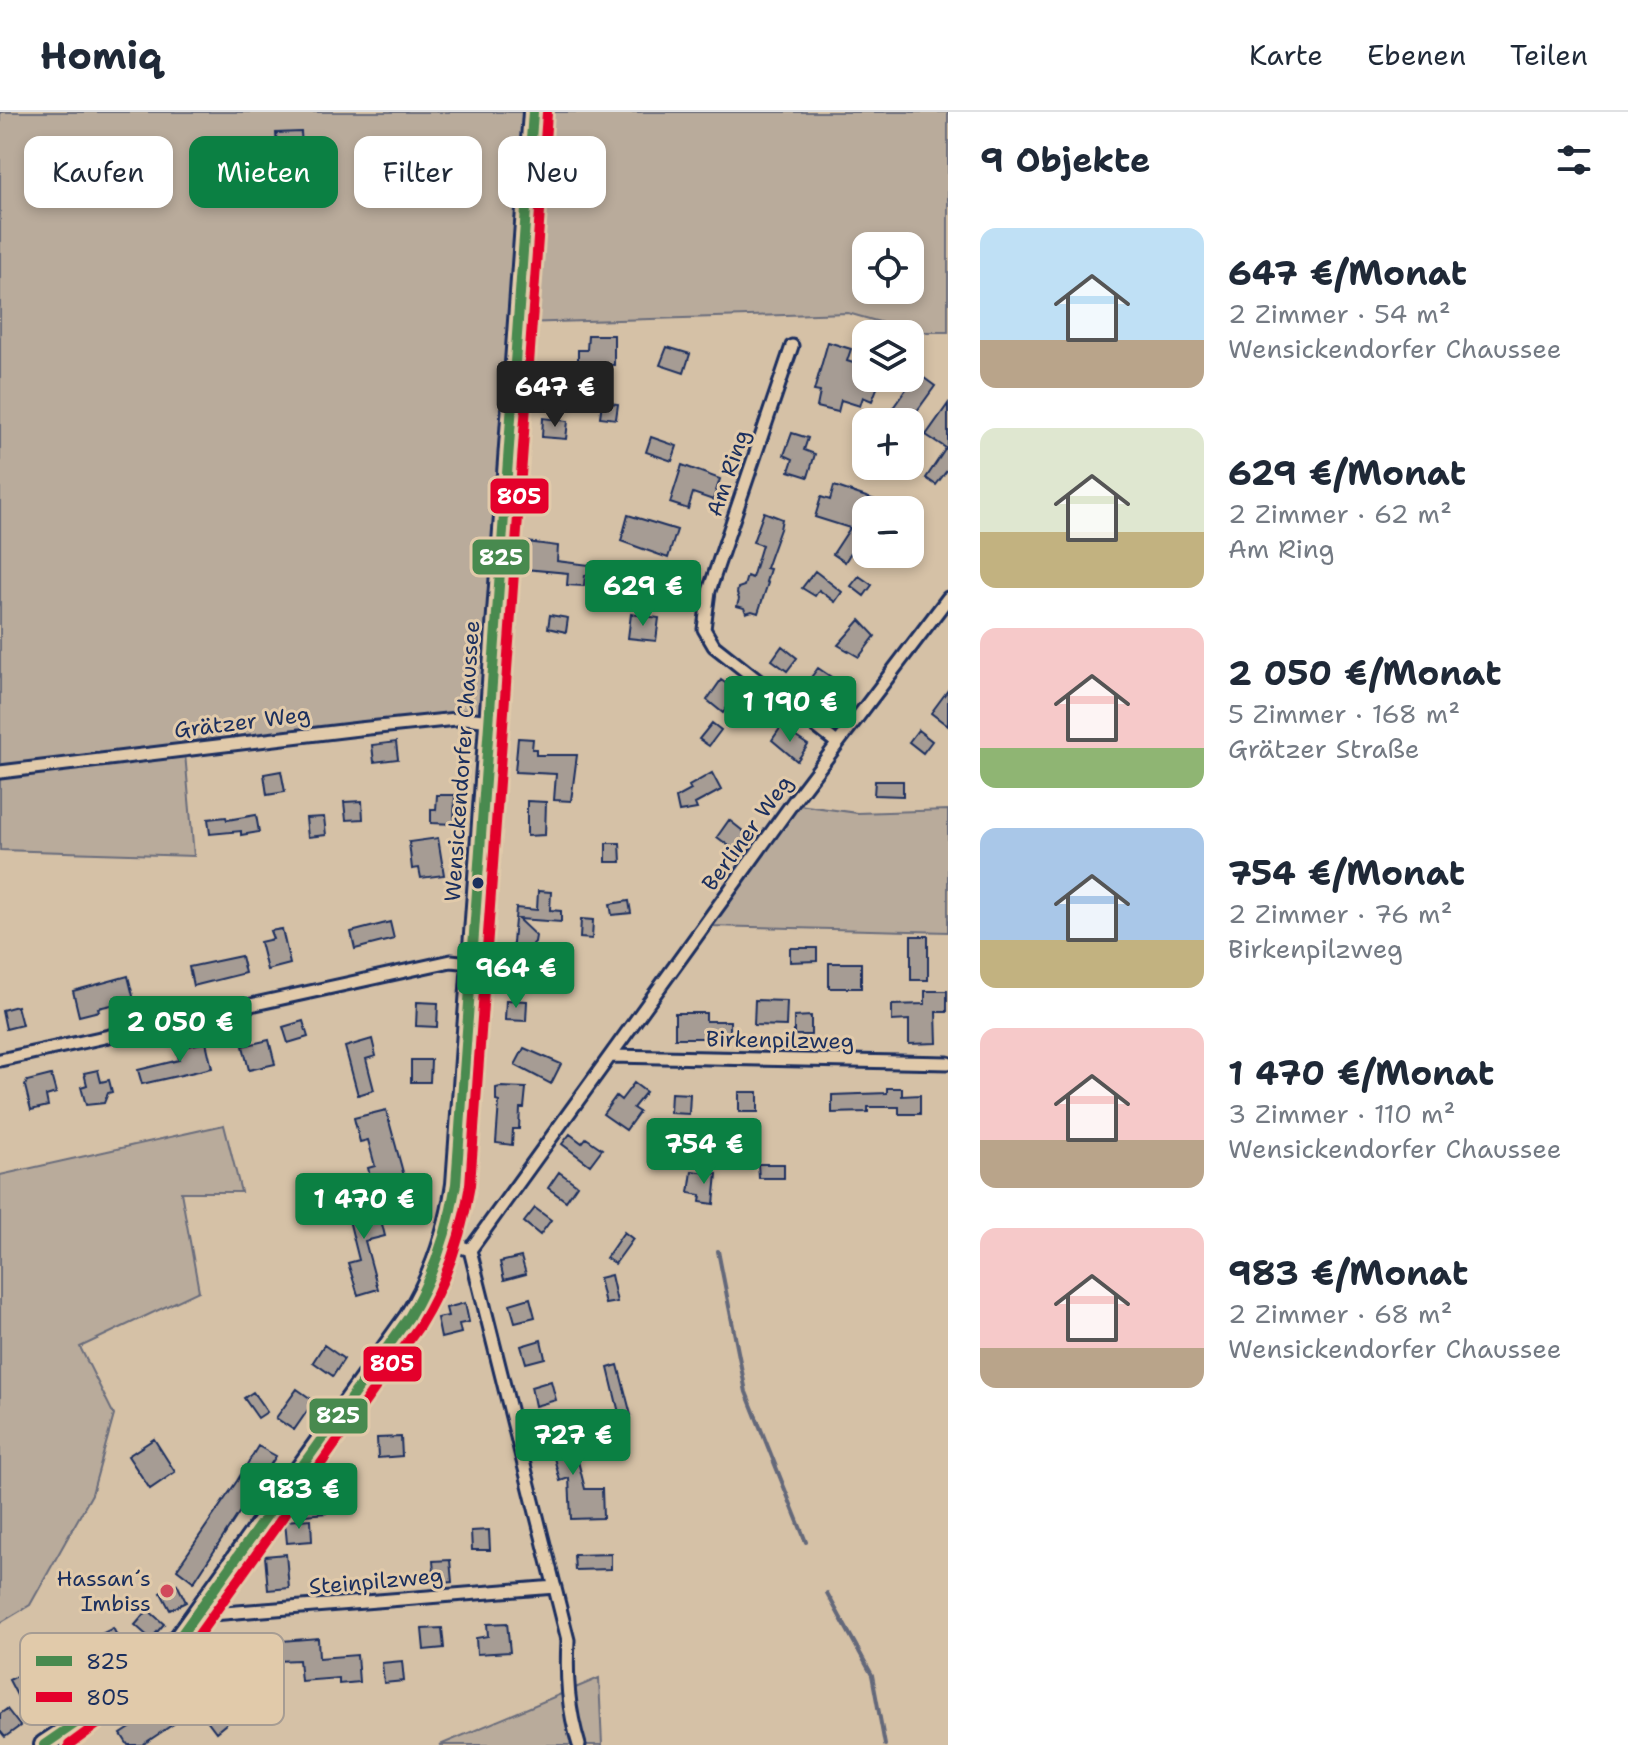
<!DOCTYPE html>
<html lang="de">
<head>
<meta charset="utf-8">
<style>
	body { margin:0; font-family:"Shantell Sans",sans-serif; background:#f6f6f7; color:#1f2937; height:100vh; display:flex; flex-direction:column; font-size:30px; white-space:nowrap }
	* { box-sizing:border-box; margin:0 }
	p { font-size:26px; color:#747a83 }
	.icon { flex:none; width:44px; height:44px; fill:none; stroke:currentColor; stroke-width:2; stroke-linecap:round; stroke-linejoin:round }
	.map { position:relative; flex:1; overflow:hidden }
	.sheet { display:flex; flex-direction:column; background:#fff; width:680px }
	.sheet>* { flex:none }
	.guide { position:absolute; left:24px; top:24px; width:760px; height:72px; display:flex; gap:16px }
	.buttons { position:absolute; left:852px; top:120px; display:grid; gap:16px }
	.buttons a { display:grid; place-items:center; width:72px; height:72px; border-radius:16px; background:#fff; box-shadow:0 4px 12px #0003; font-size:40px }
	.price { position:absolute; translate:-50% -68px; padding:0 18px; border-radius:8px; background:#0b8043; color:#fff; font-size:26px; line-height:52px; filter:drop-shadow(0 2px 4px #0008) }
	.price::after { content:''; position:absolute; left:50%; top:48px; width:24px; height:18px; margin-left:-12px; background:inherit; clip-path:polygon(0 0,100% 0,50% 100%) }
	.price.active { background:#222; color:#fff }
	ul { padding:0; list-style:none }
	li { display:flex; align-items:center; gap:24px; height:200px; padding:0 32px }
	li span { display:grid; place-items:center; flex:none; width:224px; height:160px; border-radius:16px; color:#555 }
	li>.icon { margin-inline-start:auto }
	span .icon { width:96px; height:96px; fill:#fffc; stroke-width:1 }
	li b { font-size:34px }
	h2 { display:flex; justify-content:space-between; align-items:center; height:96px; padding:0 32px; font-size:34px }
	.pill { padding:0 28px; border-radius:16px; background:#fff; box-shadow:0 4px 12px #0003; font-size:28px; line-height:72px }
	.pill.active { background:#0b8043; color:#fff }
	header { display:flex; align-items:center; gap:48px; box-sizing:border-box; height:112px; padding:0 40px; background:#fff; border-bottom:2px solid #e0e1e3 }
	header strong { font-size:38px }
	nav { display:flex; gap:44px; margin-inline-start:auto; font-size:28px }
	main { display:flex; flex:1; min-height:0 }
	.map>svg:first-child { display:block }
</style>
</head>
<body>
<header>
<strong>Homiq</strong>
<nav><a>Karte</a><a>Ebenen</a><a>Teilen</a></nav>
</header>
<main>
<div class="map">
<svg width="948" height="1633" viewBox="0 0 948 1633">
	<rect width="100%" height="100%" fill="#d5c1a6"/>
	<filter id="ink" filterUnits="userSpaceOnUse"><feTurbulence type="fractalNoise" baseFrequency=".0125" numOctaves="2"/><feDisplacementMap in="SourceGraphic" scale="16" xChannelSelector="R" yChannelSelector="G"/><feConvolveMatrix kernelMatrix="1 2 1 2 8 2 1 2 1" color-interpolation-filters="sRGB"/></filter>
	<g filter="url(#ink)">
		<path fill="#b9ab9b" stroke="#6a6d7c" stroke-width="2" fill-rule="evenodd" d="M0,0h948v220h-33l-67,-19 -327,10 -34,388 -303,31 10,114 -194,-6zM866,134h44v44h-44z
			M799,693l58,8 91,-3v122l-239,-6z
			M224,1013l17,67h-60l18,99 -119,56 34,68 -22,79 -62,111 -30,18v-448z
			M599,1566l3,67h-162z"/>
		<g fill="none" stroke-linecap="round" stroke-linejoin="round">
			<path stroke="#63677a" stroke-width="4" d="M718,1139l28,141 60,150
				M827,1481l45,82 13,70"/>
		</g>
		<path fill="#a69c94" stroke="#1b2f5e" stroke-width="2" d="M301,20l3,45 -25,2 -3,-46z
			M588,223h26v30l-36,-1v-14h9z
			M828,230l23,7 -4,12 19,6v11h15l-9,23 -9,-4 -3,9 -19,-6 -3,12 -21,-5 3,-15 -6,-1z
			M667,235l23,7 -6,19 -24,-8z
			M920,263l15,11 -26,36h-5l-14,-10 19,-27 2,2z
			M602,290l16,2 -2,15 -16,-2z
			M948,292v65l-12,16 -10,-7 20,-30 -20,-13z
			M543,306l25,3 -2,18 -24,-2z
			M792,321l16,5 -4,12 11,4 -7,23 -19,-6 4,-12 -9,-4z
			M651,325l26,9 -5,15 -26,-9z
			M682,353l38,14 -7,21 -20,-7 -5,16 -18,-6z
			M834,374l47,16 -6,8h-9v42l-10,-8 -11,18 -12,-8 17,-26 -35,-11 6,-20 9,3z
			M764,400l18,7 -2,10 -14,39 4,1 -4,13 2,1 -10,30 -6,-2 -6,2 -2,-5 -7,-2 2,-7 -2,-6 1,-5 6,-2 3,-10 5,2 10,-33 -9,-3z
			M628,403l49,15 -9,28 -47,-17z
			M527,430l31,4 -1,15 41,5 -1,10 -12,-1 -1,11 -17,-1 1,-12 -43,-4z
			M815,459l27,21 -7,10 -16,-12 -4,6 -13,-8z
			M859,464l13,9 -8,11 -13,-10z
			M631,502l28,4 -3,23 -28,-3z
			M550,503l18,3 -2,14 -18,-4z
			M860,508l15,16 -16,21 -21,-12z
			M782,534l15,12 -10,13 -15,-11z
			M818,556l22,15 -3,4 2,5 -6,2 -4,4 -15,-11 1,-3 -6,-4z
			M721,568l17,12 -15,21 -16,-13z
			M948,578v36l-17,-13z
			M754,587l11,9 -8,11 -11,-8z
			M712,611l9,7 -12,16 -10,-7z
			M781,615l27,18 -11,16 -25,-21z
			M918,618l14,11 -9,12 -14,-11z
			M518,626l15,1 -1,10h4v6h41l-6,46 -17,-1 2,-26 -41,-2z
			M396,630l2,17 -24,3 -2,-17z
			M281,659l4,21 -18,3 -3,-21z
			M712,661l9,17 -26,14 2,5 -18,3 -3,-14 15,-8 -2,-4z
			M875,669h28v15l-29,-1z
			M437,683h18l-1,29 -23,-1v-14l5,1z
			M362,689l1,18 -17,1 -2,-18z
			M527,689l19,1 -1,33 -18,1z
			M256,703l3,17 -18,3v-4l-31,3 -2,-15 18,-2 1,3z
			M324,705l2,18 -18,2 -2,-19z
			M729,708l19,15 -12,16 -19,-14z
			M438,726l6,37 -23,3 -2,-10 -7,1 -3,-27z
			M606,731h14l1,19h-15z
			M538,779l13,1 -1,18 11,1v11l-43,-3 18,17 -1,6 -4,4 -1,9 -18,-1 4,-46 21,2z
			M629,789l2,12 -19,2 -2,-11z
			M581,807l12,1 -1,19 -12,-1z
			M390,810l4,17 -39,10 -4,-17z
			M282,817l8,35 -23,6 -7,-28 13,-3 -3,-8z
			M911,824h17v44h-17z
			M790,836h27v13l-27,1z
			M241,844l4,17 -52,13 -4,-19z
			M829,851h32v25h-32z
			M128,864l6,24 -36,8 1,3 -20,5 -6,-25z
			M925,879h22v21h-11l1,31 -28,1v-24l-17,1v-16l33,-1z
			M506,888l21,1 -1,20 -21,-1z
			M755,888l32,1 -1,25 -32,-1z
			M417,890l21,1 -1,24 -21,-1z
			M17,894l5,19 -16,4 -4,-19z
			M675,901h31v8h24v17h-55z
			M811,904v19h-17v-18z
			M303,909l5,16 -20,6 -5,-16z
			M372,927l4,17 -10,3 8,31 -16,5 -13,-48z
			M269,928l6,24 -26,6 -6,-24z
			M206,930l6,26 -70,16 -4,-14 41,-10 -3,-11z
			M524,936l37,16 -10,20 -36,-19z
			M411,948h20l-1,22h-19z
			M98,958l3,12 8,-2 3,12 -4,1 -4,10 -18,2 -5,-18 6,-2 -3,-12z
			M51,963l5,18 -10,3 2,10 -17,4 -6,-24 2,-5z
			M634,971l12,9 -13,16 6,4 -13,18 -23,-16 13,-18 5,4z
			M500,975l26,1 -2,20h-4l-1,21h-6l-1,16 -16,-2 3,-41 -3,-1v-13z
			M887,976h15v8l18,-1v19h-21v-7h-31v5l-36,1v-18l55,-2z
			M739,980h19v20h-19z
			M671,981l19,1 -1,20 -19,-1z
			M386,998l18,66 -32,8 -4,-16 7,-2 -7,-26 -8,2 -6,-24z
			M570,1022l12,9 4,-5 16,11 -12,16 -28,-21z
			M758,1052h26v14h-25z
			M692,1059l25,3 -3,30 -14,-2 1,-7 -12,-2z
			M559,1060l18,13 -11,16 -18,-13z
			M375,1084l10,40 -20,5 13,48 -20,6 -10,-32 11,-3 -14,-56z
			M535,1096l16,12 -11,15 -16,-13z
			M624,1120l9,7 -18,25 -9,-6z
			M521,1145l5,17 -22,6 -4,-18z
			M611,1163l6,27 -12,2 -6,-26z
			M530,1186l5,19 -20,5 -5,-18z
			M465,1191l4,19 -10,2 2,9 -20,5 -4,-20 11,-2 -2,-8z
			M541,1228l4,18 -19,5 -5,-17z
			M324,1233l20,14 -11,17 -20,-14z
			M618,1253l13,50 -11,2 -12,-49z
			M551,1269l5,19 -21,6 -4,-19z
			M297,1277l17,12 -20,29 -18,-12z
			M253,1280l14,20 -9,6 -14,-20z
			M561,1312l8,35 8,-2 8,32h17l1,29 -32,1 -2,-41 -9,3 -9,-35 -6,1 -5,-19z
			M401,1325l1,19 -24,2 -1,-20z
			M154,1327l21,33 -25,17 -22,-33z
			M258,1334l18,10 -82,126 -17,-13 60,-88z
			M328,1360l13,8 -16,27 1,6 -21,2 -1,-16 8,-1z
			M311,1407l1,22 -25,2 -2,-22z
			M489,1418l1,20h-18l-1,-19z
			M286,1442l3,34 -21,2 -3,-34z
			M611,1442v15l-36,1 -1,-15z
			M450,1448l2,22 -17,2 -2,-23z
			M177,1472l9,18 -16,8 -9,-17z
			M148,1498l16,14 -13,15 -16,-14z
			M507,1511l3,29 -33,2 -1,-16 12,-2 -1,-12z
			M113,1516l9,17 -16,9 -3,-5 -29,16 -11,-20 17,-9 4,7z
			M442,1516l2,20 -20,2 -2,-21z
			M318,1526l1,20 38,-3 2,27 -20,2v-6l-38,3 -2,-21 -73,3 -2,-20 20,-1v2z
			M402,1549l2,20 -20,2 -2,-20z
			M25,1560l11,20 -16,9 -11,-21z
			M169,1585l15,20 -42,28h-14l-7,-11 34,-22 -2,-3z
			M217,1588l15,19 -16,13 -15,-20z
			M7,1597l13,17 -15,11 -5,-6v-17z"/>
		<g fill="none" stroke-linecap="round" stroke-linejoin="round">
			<g stroke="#1b2f5e" stroke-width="17">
				<path id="minor" d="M792,234l-83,245 -5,38 10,17 123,97
					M0,660l359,-43 107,-11 24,3
					M611,944l337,7
					M0,948l451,-99 20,2
					M445,1129l25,9 324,-449 154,-203
					M470,1138l98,390c-2,37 0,69 11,105
					M203,1495l9,7 343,-27"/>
			</g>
			<g stroke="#1b2f5e" stroke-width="24">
				<path id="primary" d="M44,1633c49,-32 95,-64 135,-107l230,-321c26,-42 40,-84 47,-133l77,-1072"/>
			</g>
			<use href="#minor" stroke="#e1caaa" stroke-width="11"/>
			<use href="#primary" stroke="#e1caaa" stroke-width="18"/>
			<g stroke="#e1caaa" stroke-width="16">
				<path id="bus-1" d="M44,1633l71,-49 64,-58 230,-321c25,-42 39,-85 47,-133l77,-1072"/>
			</g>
			<g stroke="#e1caaa" stroke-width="16">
				<path id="bus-2" d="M69,1633l71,-52 50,-46 230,-322c27,-44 42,-90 50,-140l77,-1072"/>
			</g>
			<use href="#bus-1" stroke="#488a4f" stroke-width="10"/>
			<use href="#bus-2" stroke="#e4002b" stroke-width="10"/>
		</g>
	</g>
	<circle fill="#1b2f5e" stroke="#e1caaa" stroke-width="3" cx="478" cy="771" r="7"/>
	<circle fill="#d1495b" stroke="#e1caaa" stroke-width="3" cx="167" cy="1479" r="8"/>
	<g text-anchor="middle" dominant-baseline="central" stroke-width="6" stroke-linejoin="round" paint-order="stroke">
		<g font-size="22" fill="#1b2f5e" stroke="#e1caaa">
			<text transform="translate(728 361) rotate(-71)">Am Ring</text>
			<text transform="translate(242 610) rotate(-7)">Grätzer Weg</text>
			<text transform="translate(462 649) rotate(-86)">Wensickendorfer Chaussee</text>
			<text transform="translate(747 721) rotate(-54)">Berliner Weg</text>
			<text transform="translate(780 928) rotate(1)">Birkenpilzweg</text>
			<text transform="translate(376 1469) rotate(-5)">Steinpilzweg</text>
		</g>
		<g font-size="22" fill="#1b2f5e" stroke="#e1caaa" text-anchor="end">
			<text x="151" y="1466">Hassan´s<tspan x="151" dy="25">Imbiss</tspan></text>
		</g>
	</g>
	<rect x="20" y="1521" width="264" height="92" rx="12" fill="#e1caaa" stroke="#a69c93" stroke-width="2"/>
	<rect x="36" y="1544" width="36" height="10" fill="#488a4f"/>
	<rect x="36" y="1580" width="36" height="10" fill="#e4002b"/>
	<g font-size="22" fill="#1b2f5e">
		<text x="86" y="1557">825</text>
		<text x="86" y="1593">805</text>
	</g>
	<g stroke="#e1caaa" stroke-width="3">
		<rect x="489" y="365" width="61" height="38" rx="8" fill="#e4002b"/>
		<rect x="471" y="426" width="60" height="38" rx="8" fill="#488a4f"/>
		<rect x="362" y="1233" width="61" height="38" rx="8" fill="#e4002b"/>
		<rect x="308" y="1285" width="61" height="38" rx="8" fill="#488a4f"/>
	</g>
	<g font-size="22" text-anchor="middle" font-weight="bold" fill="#fff">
		<text x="519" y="392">805</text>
		<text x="501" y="453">825</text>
		<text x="392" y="1259">805</text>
		<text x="338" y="1311">825</text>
	</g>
</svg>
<div class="buttons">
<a><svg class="icon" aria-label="locate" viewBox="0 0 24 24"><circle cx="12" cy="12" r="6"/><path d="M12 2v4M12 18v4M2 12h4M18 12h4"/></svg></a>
<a><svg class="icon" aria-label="layers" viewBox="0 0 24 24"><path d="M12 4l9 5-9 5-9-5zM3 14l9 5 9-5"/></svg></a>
<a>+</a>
<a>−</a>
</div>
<b class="price active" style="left:555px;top:317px">647 €</b>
<b class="price" style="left:643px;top:516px">629 €</b>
<b class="price" style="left:790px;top:632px">1 190 €</b>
<b class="price" style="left:516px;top:898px">964 €</b>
<b class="price" style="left:180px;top:952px">2 050 €</b>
<b class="price" style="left:704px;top:1074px">754 €</b>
<b class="price" style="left:364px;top:1129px">1 470 €</b>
<b class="price" style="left:573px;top:1365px">727 €</b>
<b class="price" style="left:299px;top:1419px">983 €</b>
<div class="guide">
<a class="pill">Kaufen</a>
<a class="pill active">Mieten</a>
<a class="pill">Filter</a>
<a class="pill">Neu</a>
</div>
</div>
<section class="sheet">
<h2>9 Objekte<svg class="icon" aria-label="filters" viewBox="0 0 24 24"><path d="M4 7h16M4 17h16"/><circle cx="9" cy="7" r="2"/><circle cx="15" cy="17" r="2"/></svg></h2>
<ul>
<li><span style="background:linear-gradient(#bfe0f5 70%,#b9a48a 0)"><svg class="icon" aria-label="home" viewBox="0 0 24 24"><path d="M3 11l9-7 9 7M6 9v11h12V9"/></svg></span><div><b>647 €/Monat</b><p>2 Zimmer · 54 m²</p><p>Wensickendorfer Chaussee</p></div></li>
<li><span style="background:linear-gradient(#dfe7d0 65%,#c2b280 0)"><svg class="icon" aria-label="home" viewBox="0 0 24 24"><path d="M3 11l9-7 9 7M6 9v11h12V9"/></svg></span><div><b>629 €/Monat</b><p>2 Zimmer · 62 m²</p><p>Am Ring</p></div></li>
<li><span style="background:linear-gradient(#f6c9c9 75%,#8fb573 0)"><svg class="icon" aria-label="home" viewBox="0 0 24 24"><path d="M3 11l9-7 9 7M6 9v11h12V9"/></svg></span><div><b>2 050 €/Monat</b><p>5 Zimmer · 168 m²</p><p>Grätzer Straße</p></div></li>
<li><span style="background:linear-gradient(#a9c7e8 70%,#c2b280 0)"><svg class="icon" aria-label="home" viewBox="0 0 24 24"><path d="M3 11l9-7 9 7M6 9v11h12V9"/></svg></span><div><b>754 €/Monat</b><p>2 Zimmer · 76 m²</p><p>Birkenpilzweg</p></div></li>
<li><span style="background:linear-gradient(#f6c9c9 70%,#b9a48a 0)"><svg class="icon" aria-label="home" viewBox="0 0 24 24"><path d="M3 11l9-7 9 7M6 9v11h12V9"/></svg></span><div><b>1 470 €/Monat</b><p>3 Zimmer · 110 m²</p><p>Wensickendorfer Chaussee</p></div></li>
<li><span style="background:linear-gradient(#f6c9c9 75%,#b9a48a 0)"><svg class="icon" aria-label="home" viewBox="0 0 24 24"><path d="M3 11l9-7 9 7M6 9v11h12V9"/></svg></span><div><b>983 €/Monat</b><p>2 Zimmer · 68 m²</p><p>Wensickendorfer Chaussee</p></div></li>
</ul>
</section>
</main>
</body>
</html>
